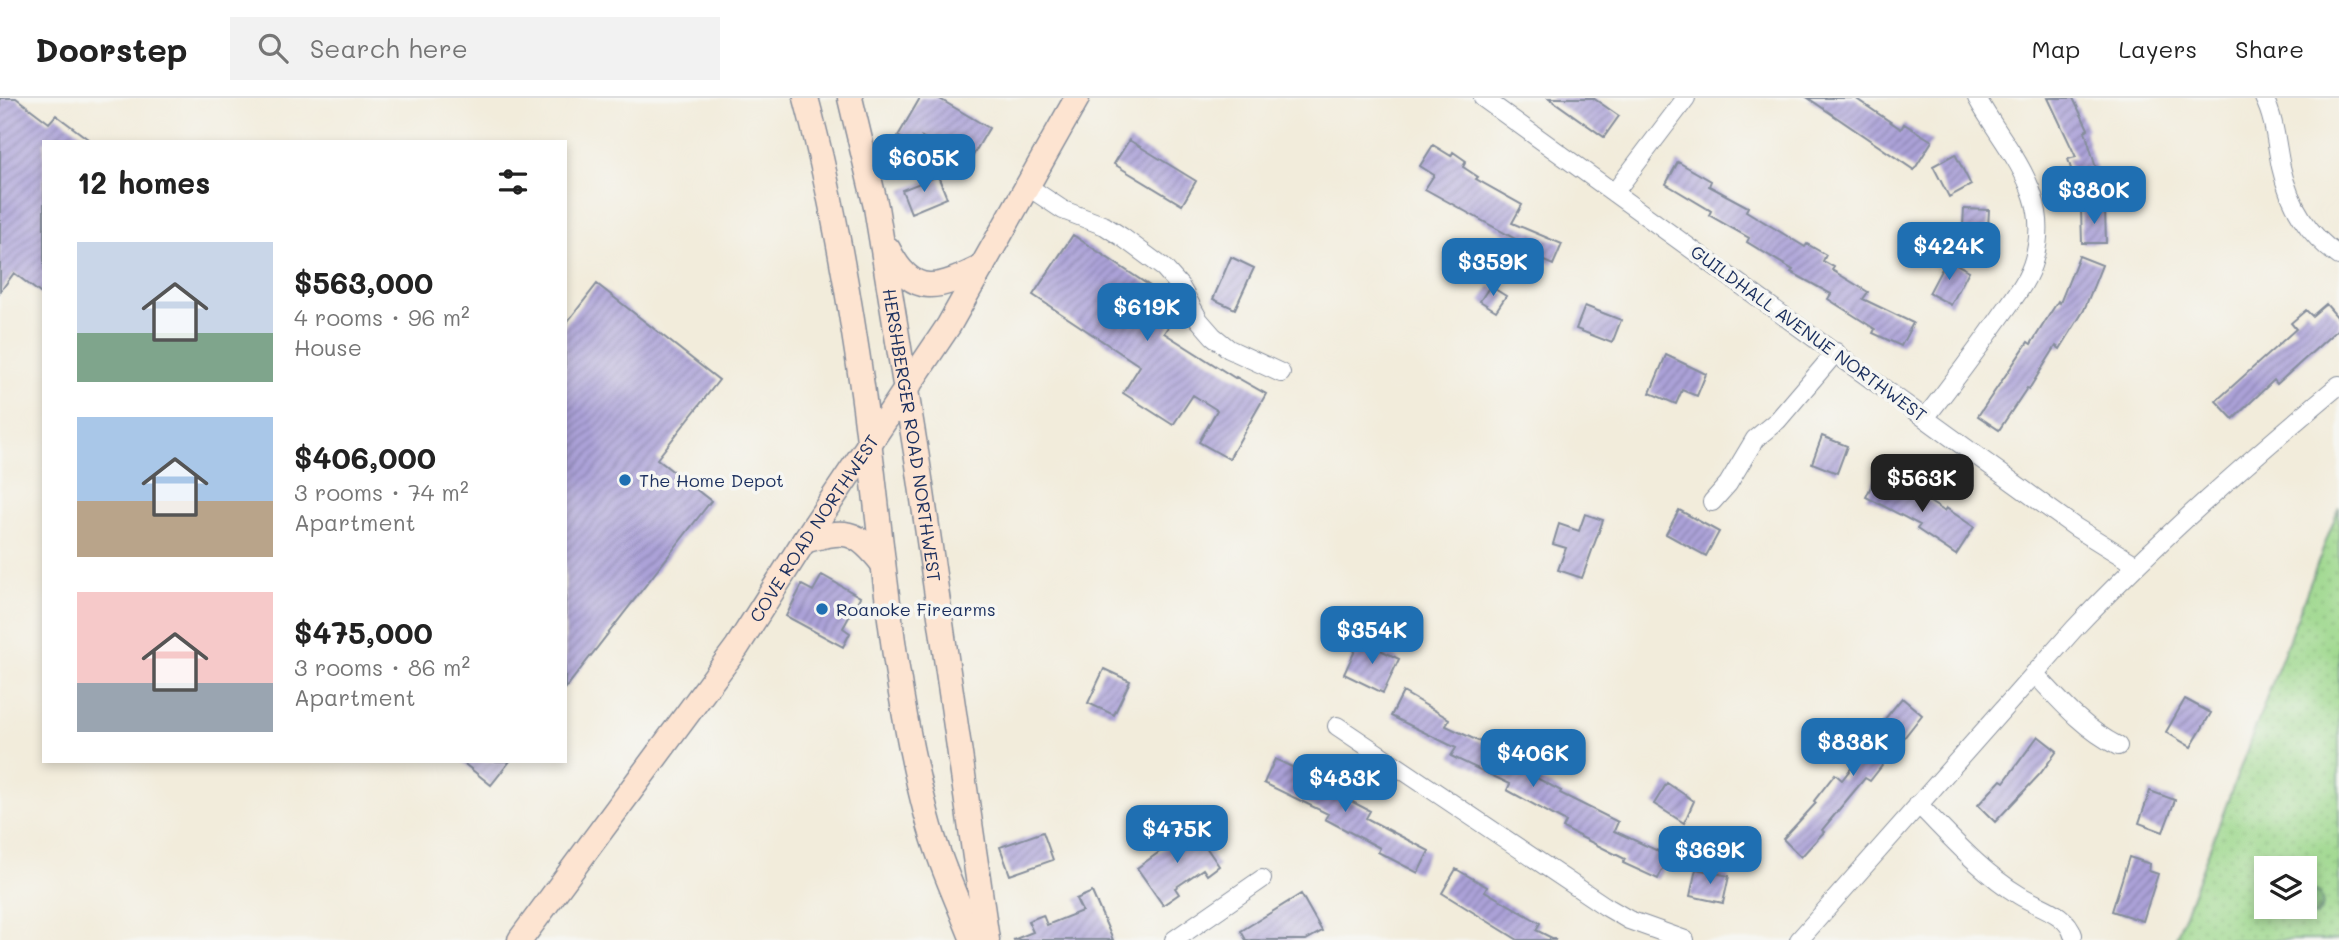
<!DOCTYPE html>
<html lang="en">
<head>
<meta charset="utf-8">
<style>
	body { margin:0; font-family:Mali,sans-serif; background:#f2f2f2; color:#222; height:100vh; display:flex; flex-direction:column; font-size:26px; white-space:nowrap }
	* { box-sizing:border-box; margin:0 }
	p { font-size:23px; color:#767676 }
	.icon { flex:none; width:38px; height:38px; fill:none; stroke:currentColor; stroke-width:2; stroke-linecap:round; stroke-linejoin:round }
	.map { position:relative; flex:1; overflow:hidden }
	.drawer { position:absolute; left:42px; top:42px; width:525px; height:623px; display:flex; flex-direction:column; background:#fff; border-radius:0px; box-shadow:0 4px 10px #0003 }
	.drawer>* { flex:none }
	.buttons { position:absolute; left:2254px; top:758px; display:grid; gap:14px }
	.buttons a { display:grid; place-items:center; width:63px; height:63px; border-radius:0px; background:#fff; box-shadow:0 4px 10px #0003; font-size:35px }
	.price { position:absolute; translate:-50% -60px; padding:0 16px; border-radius:14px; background:#1f6fb2; color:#fff; font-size:23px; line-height:46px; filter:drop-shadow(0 2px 4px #0008) }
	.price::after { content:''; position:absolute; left:50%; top:42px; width:21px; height:16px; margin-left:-10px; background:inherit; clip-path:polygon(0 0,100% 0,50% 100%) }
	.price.active { background:#222; color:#fff }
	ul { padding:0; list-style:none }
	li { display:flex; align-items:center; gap:21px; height:175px; padding:0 35px }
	li span { display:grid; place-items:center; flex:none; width:196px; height:140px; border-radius:0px; color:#555 }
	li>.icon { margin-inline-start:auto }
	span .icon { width:84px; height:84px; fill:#fffc; stroke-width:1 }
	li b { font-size:30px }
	h2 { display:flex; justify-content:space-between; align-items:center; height:84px; padding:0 35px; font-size:30px }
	header { display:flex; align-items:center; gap:42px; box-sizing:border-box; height:98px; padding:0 35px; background:#fff; border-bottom:2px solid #e0e0e0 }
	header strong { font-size:33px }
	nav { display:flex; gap:38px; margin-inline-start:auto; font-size:24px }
	.search { width:490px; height:63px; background:#f2f2f2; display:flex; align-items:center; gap:18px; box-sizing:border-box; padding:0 24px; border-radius:0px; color:#767676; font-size:26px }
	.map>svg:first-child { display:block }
</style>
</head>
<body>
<header>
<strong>Doorstep</strong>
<div class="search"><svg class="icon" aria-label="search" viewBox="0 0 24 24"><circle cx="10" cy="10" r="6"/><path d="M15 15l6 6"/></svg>Search here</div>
<nav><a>Map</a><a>Layers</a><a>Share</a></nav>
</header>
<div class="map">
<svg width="2339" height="842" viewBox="0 0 2339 842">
	<defs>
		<pattern id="grass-dots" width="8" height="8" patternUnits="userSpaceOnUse" patternTransform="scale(1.75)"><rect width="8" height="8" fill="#9cd78b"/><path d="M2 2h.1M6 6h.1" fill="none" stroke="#86b97a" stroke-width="1.8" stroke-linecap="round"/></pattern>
		<pattern id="forest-firs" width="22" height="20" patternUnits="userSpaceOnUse" patternTransform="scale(1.75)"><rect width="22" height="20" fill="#7db877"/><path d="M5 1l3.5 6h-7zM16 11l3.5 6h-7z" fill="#669665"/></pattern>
		<pattern id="building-hatch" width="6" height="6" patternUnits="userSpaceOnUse" patternTransform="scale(1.75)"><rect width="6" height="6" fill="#aca2d8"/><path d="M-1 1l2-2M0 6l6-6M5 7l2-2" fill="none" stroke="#8b84b2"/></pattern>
	</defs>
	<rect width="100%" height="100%" fill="#f6f6f2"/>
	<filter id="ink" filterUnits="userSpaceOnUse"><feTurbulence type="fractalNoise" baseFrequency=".0143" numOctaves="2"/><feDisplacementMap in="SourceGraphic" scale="14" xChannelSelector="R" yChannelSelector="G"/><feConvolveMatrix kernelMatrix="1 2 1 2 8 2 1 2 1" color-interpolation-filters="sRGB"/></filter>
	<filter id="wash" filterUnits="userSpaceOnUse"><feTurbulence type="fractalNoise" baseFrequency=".00686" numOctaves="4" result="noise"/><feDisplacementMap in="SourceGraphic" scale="28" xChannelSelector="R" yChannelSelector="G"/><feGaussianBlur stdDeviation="1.57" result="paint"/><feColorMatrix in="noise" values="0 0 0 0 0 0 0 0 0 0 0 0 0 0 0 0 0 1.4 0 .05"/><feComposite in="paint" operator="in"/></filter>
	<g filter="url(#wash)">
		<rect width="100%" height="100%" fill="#f2ecdb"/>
		<path fill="url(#grass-dots)" stroke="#5c8374" stroke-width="2" fill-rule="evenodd" d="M2339,409v433h-164zM2266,770h39v38h-39z"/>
		<path fill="url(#forest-firs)" stroke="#4c746a" stroke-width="2" d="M2316,793l4,3c4,10 4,15 -4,22l-13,-2 -5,-7 7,-1v-10z"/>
		<g id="blocks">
			<path fill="url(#building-hatch)" d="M0,0h16l33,25 7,-8 36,27h-48v154l-30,-23 -14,19z
				M920,0h18l51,30 -21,36 -46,-27 7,18 -31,-19z
				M1549,0h44l26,18 -15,21z
				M1808,0h47l46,31 3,-5 28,17 -18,29z
				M2048,0h25l15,31 -3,2 16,54 -23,7 -10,-33 8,-2z
				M1129,42l67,41 -14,24 -68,-41z
				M1433,47l18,11 2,-4 13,9 -3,6 15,10 -2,2 46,26 -10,18 50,21 -9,21 -11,-5 -4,11 -15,-7 5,-12 -4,-2 2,-5 -101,-56 9,-14 -14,-9z
				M1955,56l16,31 -22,12 -16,-31z
				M1678,64l33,19 -2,5 39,21 -2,4 59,36 2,-3 19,11 -3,6 11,6 -2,3 36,22 -5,7 50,24 -12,23 -28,-13 2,-4 -47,-30 3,-5 -40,-22 2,-2 -46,-28 2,-4 -40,-23 2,-4 -45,-27z
				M938,78l9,22 -36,15 -9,-23z
				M1964,111l25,1 -2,34 -25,-1z
				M2081,111h24l1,34h-24z
				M1073,137l104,69 3,5 -16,24 71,45 1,-1 30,17 -37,65 -30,-17 18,-32 -24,-15 -20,30 -50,-32 17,-27 -107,-71z
				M2079,158l23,9 -18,45 -24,39 -4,-3 -27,43 -2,-1 -28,42 -21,-14 50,-74 3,2 27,-43 2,2z
				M1231,159l23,11 -19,41 -22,-10z
				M1947,161l22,12 -18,34 -22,-12z
				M597,186l122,96 -62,79 54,42 -146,188v-364z
				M1490,188l16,10 -10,15 -16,-10z
				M2326,206l13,15v9l-62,56 -3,-4 -41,39 -17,-18 80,-72 -5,-6 15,-13 6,6z
				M1585,208l36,14 -9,23 -36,-14z
				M1666,257l40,19 -9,22 -15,-6 -6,14 -26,-11z
				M1822,338l25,10 -10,27 -25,-10z
				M1877,376l42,21 25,16 2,-3 28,19 -18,28 -39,-26 3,-4 -54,-28z
				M1679,412l40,22 -13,24 -40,-22z
				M1585,416l18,6 -21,58 -24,-8 8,-22 -13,-4 6,-20 20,7z
				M822,477l38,22 -17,31 7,5 -7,14 -57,-31 16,-31 11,6z
				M1360,542l39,19 -16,34 -39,-19z
				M1104,571l26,12 -16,34 -26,-12z
				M1403,594l46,27 -3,7 60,28 -3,6 58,31 -1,2 58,29 -4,9 55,25 -11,23 -35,-16 2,-4 -62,-31 3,-6 -59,-32 3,-6 -59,-28 5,-8 -65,-32z
				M1902,600l20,17 -52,66 -5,-3 -43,52 2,2 -23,25 -18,-18 33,-36 -2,-2 21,-27 7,6 41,-53 -3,-2z
				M2185,601l26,14 -20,34 -25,-15z
				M2038,638l19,15 -17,23 -45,48 -17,-17 23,-25 3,2z
				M1275,661l49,23 -2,4 48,25 -4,7 63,33 -11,22 -40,-21 2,-4 -55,-29 3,-5 -64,-31z
				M461,663h49l-19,24z
				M1667,685l27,18 -10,22 -30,-19z
				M2150,693l25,9 -12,32 -24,-9z
				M1193,730l26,38 -12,9 -4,-6 -28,19 4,6 -16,11 -26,-37z
				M1043,734l10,28 -43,15 -10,-28z
				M2129,759l21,7 -1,7 9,3 -15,47 -31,-10z
				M1456,771l31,18 -2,4 55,32 -4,7 20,10h-38l-76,-47z
				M1696,771l33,7 -6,27 -33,-7z
				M1092,794l21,48h-100l20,-8 -5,-11 15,-6 4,10 35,-14 -6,-12z
				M1301,796l21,37 -16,9h-60l-5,-9z"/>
		</g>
	</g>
	<g filter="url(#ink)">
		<use href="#blocks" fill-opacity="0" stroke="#868e9c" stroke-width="2"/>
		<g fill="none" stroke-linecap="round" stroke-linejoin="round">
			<g stroke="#868e9c" stroke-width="20">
				<path id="street" d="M1483,0l592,429 61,38
					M2264,0c11,22 12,45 17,69 8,36 27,68 58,89
					M1027,88l36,24 42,16 17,11 42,31 16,18 19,34 14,16 16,13 52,24
					M1614,95l72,-95
					M1925,320c26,-33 50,-65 74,-99 13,-19 29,-37 35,-60 6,-21 6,-42 -1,-63 -12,-36 -38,-65 -56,-98
					M1712,404l16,-18 27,-45 23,-19 58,-68
					M2034,575c26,28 50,56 84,73
					M1337,628l268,180 24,14 56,20
					M1918,706c32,32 62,67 101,91 19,12 48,18 54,40
					M1174,842l88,-61
					M1799,842l275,-311c82,-87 173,-167 265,-244"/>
			</g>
			<g stroke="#868e9c" stroke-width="27">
				<g id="secondary">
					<path d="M806,0c26,96 43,196 57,295 19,141 27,285 64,423 11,43 30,83 46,124"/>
					<path id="s1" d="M850,0l26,109 41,251 70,482"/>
					<path d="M888,151c25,51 52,39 94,18"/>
					<path d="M804,443c41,-12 52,-12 79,23"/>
					<path id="s2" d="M520,842l217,-293 67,-106 145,-216 128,-227"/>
				</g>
			</g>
			<use href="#street" stroke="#fff" stroke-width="18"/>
			<use href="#secondary" stroke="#fde4d1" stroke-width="24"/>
		</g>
	</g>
	<g fill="#1f6fb2" stroke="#f6f6f2" stroke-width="2.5">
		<circle cx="625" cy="382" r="7"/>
		<circle cx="822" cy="511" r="7"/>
	</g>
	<g text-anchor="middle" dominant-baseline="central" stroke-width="7" stroke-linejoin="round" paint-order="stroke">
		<g font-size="18" fill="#1b2f5e" stroke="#f6f6f2">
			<text transform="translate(1809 235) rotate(36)">GUILDHALL AVENUE NORTHWEST</text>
			<text stroke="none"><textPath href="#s1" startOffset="343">HERSHBERGER ROAD NORTHWEST</textPath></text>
			<text stroke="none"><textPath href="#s2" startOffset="506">COVE ROAD NORTHWEST</textPath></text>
		</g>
		<g font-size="18" fill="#1b2f5e" stroke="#f6f6f2" text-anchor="start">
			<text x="639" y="382">The Home Depot</text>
			<text x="836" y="511">Roanoke Firearms</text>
		</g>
	</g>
</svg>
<div class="buttons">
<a><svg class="icon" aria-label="layers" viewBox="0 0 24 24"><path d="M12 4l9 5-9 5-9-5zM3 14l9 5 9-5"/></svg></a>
</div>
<b class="price" style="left:924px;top:96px">$605K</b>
<b class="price" style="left:2094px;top:128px">$380K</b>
<b class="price" style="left:1949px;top:184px">$424K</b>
<b class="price" style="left:1493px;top:200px">$359K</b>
<b class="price" style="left:1147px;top:245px">$619K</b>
<b class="price active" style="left:1922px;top:416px">$563K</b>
<b class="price" style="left:1372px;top:568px">$354K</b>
<b class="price" style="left:1853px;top:680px">$838K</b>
<b class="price" style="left:1533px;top:691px">$406K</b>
<b class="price" style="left:1345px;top:716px">$483K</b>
<b class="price" style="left:1177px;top:767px">$475K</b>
<b class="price" style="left:1710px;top:788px">$369K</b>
<section class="drawer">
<h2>12 homes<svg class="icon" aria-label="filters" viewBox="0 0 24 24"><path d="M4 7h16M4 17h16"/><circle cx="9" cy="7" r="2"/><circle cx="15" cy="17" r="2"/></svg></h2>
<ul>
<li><span style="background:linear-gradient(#c9d6e8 65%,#7fa58c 0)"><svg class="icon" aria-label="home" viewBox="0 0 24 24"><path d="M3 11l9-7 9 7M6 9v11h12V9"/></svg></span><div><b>$563,000</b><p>4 rooms · 96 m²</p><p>House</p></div></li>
<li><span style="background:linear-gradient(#a9c7e8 60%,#b9a48a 0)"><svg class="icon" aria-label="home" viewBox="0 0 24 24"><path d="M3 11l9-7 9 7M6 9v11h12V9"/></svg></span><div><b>$406,000</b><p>3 rooms · 74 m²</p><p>Apartment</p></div></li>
<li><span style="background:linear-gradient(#f6c9c9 65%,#9aa5b1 0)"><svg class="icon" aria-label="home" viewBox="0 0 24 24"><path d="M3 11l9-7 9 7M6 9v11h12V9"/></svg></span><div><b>$475,000</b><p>3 rooms · 86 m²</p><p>Apartment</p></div></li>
</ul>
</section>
</div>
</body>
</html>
